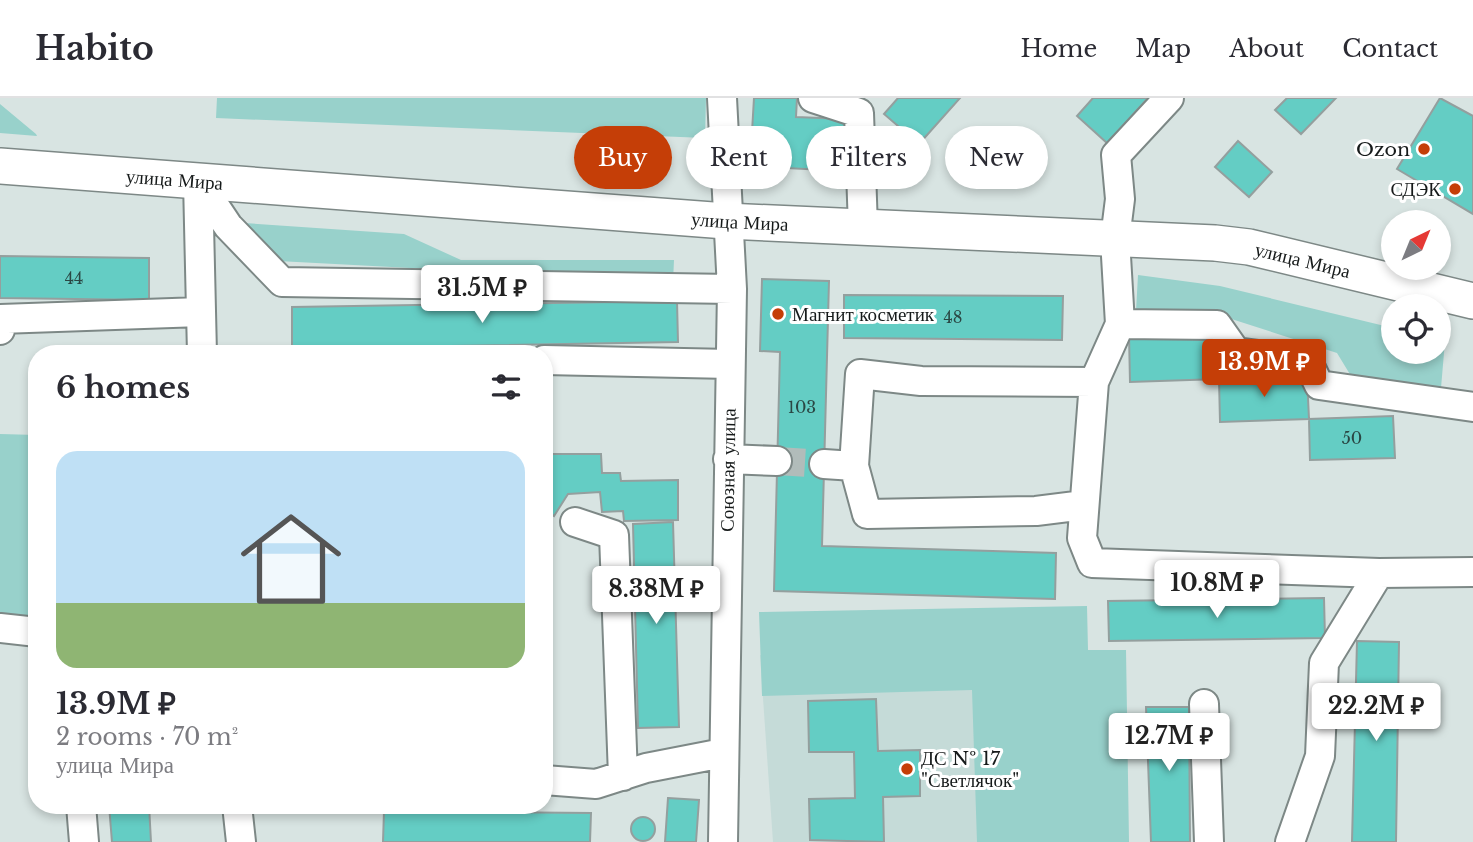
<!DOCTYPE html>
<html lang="en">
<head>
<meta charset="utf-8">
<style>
	body { margin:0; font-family:"Libre Baskerville",serif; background:#f7f7f7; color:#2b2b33; height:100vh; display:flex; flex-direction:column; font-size:26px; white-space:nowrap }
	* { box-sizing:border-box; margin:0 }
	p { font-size:23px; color:#7c7c81 }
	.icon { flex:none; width:38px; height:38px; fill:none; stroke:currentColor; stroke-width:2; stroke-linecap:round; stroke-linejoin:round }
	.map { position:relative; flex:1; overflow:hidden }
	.side { position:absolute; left:28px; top:247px; width:525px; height:469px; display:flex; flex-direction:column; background:#fff; border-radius:28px; box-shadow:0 4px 10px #0003 }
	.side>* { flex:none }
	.banner { position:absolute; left:574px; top:28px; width:665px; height:63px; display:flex; gap:14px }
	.needle { width:46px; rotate:43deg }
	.buttons { position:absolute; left:1381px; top:112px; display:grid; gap:14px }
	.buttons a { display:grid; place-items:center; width:70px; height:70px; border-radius:50%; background:#fff; box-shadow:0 4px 10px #0003; font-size:35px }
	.price { position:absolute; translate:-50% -60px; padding:0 16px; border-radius:7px; background:#fff; color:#222; font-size:23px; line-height:46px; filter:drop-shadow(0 2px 4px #0008) }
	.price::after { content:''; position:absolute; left:50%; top:42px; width:21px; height:16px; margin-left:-10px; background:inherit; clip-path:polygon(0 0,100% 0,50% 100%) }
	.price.current { background:#c53e07; color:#fff }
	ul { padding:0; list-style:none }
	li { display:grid; align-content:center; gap:14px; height:371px; padding:0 28px }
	li span { display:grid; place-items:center; height:217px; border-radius:21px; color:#555 }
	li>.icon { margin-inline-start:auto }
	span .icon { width:126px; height:126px; fill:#fffc; stroke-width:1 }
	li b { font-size:30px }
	h2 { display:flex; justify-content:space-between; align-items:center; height:84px; padding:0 28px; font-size:30px }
	.chip { padding:0 24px; border-radius:32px; background:#fff; box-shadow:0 4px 10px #0003; font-size:24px; line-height:63px }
	.chip.current { background:#c53e07; color:#fff }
	header { display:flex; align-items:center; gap:42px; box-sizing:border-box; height:98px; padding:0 35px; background:#fff; border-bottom:2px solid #e1e1e2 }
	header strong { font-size:33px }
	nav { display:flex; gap:38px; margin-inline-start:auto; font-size:24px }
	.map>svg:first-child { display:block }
</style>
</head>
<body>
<header>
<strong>Habito</strong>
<nav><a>Home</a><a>Map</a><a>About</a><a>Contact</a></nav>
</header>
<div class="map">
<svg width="1473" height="744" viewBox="0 0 1473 744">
	<rect width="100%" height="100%" fill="#d8e4e2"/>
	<path fill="#c5dbd8" d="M1039,555l12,189h-278l-13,-187z"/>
	<path fill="#98d1cb" d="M217,0h489l-1,40 -489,-20z
		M0,6l36,30 1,2 -37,-3z
		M244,125l160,11 57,26h213l-1,22 -395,-21z
		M1138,177l82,11 173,42v24h45l1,-12 6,1 -4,47 -90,-12 -14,-23 -118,-38 -83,-4z
		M0,336l37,1v188l-37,-4z
		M1087,508l1,44h38l3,192h-152l-5,-152 -210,6 -3,-84z"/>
	<path fill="#64cdc4" stroke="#949f9e" stroke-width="2" d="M754,0h43l-1,19 49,2 -2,52 -93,-5z
		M898,0h62l-41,46 -35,-30z
		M1093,0h55l-41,45 -30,-27z
		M1287,0h49l-35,36 -26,-24z
		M1440,0l33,18v98l-76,-45z
		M1238,43l34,31 -23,25 -34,-30z
		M0,158l149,2v42l-149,-2z
		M762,181l67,2 -7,265 234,7 -1,46 -281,-8 6,-239 -20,-1z
		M844,197l219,1 -1,44 -218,-2z
		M677,203l1,41 -345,6v6h-41v-47z
		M1217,234l2,47 -89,3 -1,-47z
		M1307,279l2,42 -89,3 -1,-43z
		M1393,318l2,42 -85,2 -1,-41z
		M549,356h52l1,19h18l1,8 57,-1v40l-54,1 -1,-10 -21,1 -2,-20 -32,2 -14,22 -10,-7v-48z
		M673,424l6,205 -41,1 -5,-204z
		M1324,500l1,40 -216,3 -1,-40z
		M1357,543l42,1 -3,200h-44z
		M876,601l2,52 42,-1v46l-37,1 1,45 -74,-2 -1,-41 46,-1 -1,-46h-45l-1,-51z
		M1146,609h43l1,135h-39z
		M668,700l31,2 -3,42h-31z
		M109,707h40l2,37h-39z
		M384,713l207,2 -1,29h-207z
		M631 731a12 12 0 1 1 24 0a12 12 0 1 1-24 0Z"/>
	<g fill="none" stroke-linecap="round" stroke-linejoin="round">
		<path stroke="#b1bcba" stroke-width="28" stroke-dasharray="28 14" stroke-linecap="butt" d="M777,363l47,3"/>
		<g stroke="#7d8886" stroke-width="32">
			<path id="minor" d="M722,0l10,191 -9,553
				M813,0l46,15 4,115
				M1169,0l-53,57 4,44 -5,40 5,85 97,1 19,27 72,10 11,23 154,22
				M198,83l30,45 54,56 450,7
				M198,83l4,173
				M1120,226l-26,58 -12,156 10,25 287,10
				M0,232v-11l201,-7
				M544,262l186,4
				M728,361l49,2
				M824,366l30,2
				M1084,407l-48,6 -169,3 -13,-48 6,-92 61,7 173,1
				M575,424l39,13 9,241
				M0,530l37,4
				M1204,606l5,138
				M544,682l52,4 50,-16 77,-15
				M81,707l3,37
				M237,707l4,37
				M1290,744l30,-86 4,-93 55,-90 94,-1"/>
		</g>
		<g stroke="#7d8886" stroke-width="38">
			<g id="major">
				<path id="s1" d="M0,68l726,55 489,22 34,4 224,54"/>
			</g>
		</g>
		<use href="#minor" stroke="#fff" stroke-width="28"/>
		<use href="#major" stroke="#fff" stroke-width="35"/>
	</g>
	<g fill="#c53e07" stroke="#fff" stroke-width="2.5">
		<circle cx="1424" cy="51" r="7"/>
		<circle cx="1455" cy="91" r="7"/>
		<circle cx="778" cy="216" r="7"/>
		<circle cx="907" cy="671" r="7"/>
	</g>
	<g text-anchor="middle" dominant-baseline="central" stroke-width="6" stroke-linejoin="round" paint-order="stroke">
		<g font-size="16" fill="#2a4744">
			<text x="74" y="180">44</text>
			<text x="953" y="219">48</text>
			<text x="802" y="309">103</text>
			<text x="1352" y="340">50</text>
		</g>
		<g font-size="19" fill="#161a1a" stroke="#fff" text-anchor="end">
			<text x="1410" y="51">Ozon</text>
			<text x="1441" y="91">СДЭК</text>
			<text x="792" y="216" text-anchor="start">Магнит косметик</text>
			<text x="921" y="660" text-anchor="start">ДС № 17<tspan x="921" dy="22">"Светлячок"</tspan></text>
		</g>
		<g font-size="19" fill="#161a1a" stroke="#fff">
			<text stroke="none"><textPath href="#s1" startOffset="175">улица Мира</textPath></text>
			<text stroke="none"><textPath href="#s1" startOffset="742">улица Мира</textPath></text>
			<text stroke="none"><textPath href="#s1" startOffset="1307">улица Мира</textPath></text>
			<text transform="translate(728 372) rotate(-89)">Союзная улица</text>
		</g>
	</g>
</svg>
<div class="buttons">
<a><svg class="needle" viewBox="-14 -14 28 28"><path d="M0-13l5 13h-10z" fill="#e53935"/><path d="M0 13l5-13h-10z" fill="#7c7c81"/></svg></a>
<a><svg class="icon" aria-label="locate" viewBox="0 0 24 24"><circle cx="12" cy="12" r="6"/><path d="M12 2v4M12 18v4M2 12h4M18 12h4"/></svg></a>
</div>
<b class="price" style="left:482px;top:227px">31.5M ₽</b>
<b class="price current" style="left:1264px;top:301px">13.9M ₽</b>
<b class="price" style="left:1217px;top:522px">10.8M ₽</b>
<b class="price" style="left:656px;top:528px">8.38M ₽</b>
<b class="price" style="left:1376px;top:645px">22.2M ₽</b>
<b class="price" style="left:1169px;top:675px">12.7M ₽</b>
<div class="banner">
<a class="chip current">Buy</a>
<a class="chip">Rent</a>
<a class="chip">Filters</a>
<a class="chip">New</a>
</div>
<section class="side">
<h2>6 homes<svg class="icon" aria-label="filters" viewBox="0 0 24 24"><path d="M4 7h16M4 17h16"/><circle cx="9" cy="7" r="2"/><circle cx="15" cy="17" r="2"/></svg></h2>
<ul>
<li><span style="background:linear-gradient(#bfe0f5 70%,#8fb573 0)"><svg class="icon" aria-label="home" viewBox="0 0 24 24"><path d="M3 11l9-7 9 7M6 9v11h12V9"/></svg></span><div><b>13.9M ₽</b><p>2 rooms · 70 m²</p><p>улица Мира</p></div></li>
</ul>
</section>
</div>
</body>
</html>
